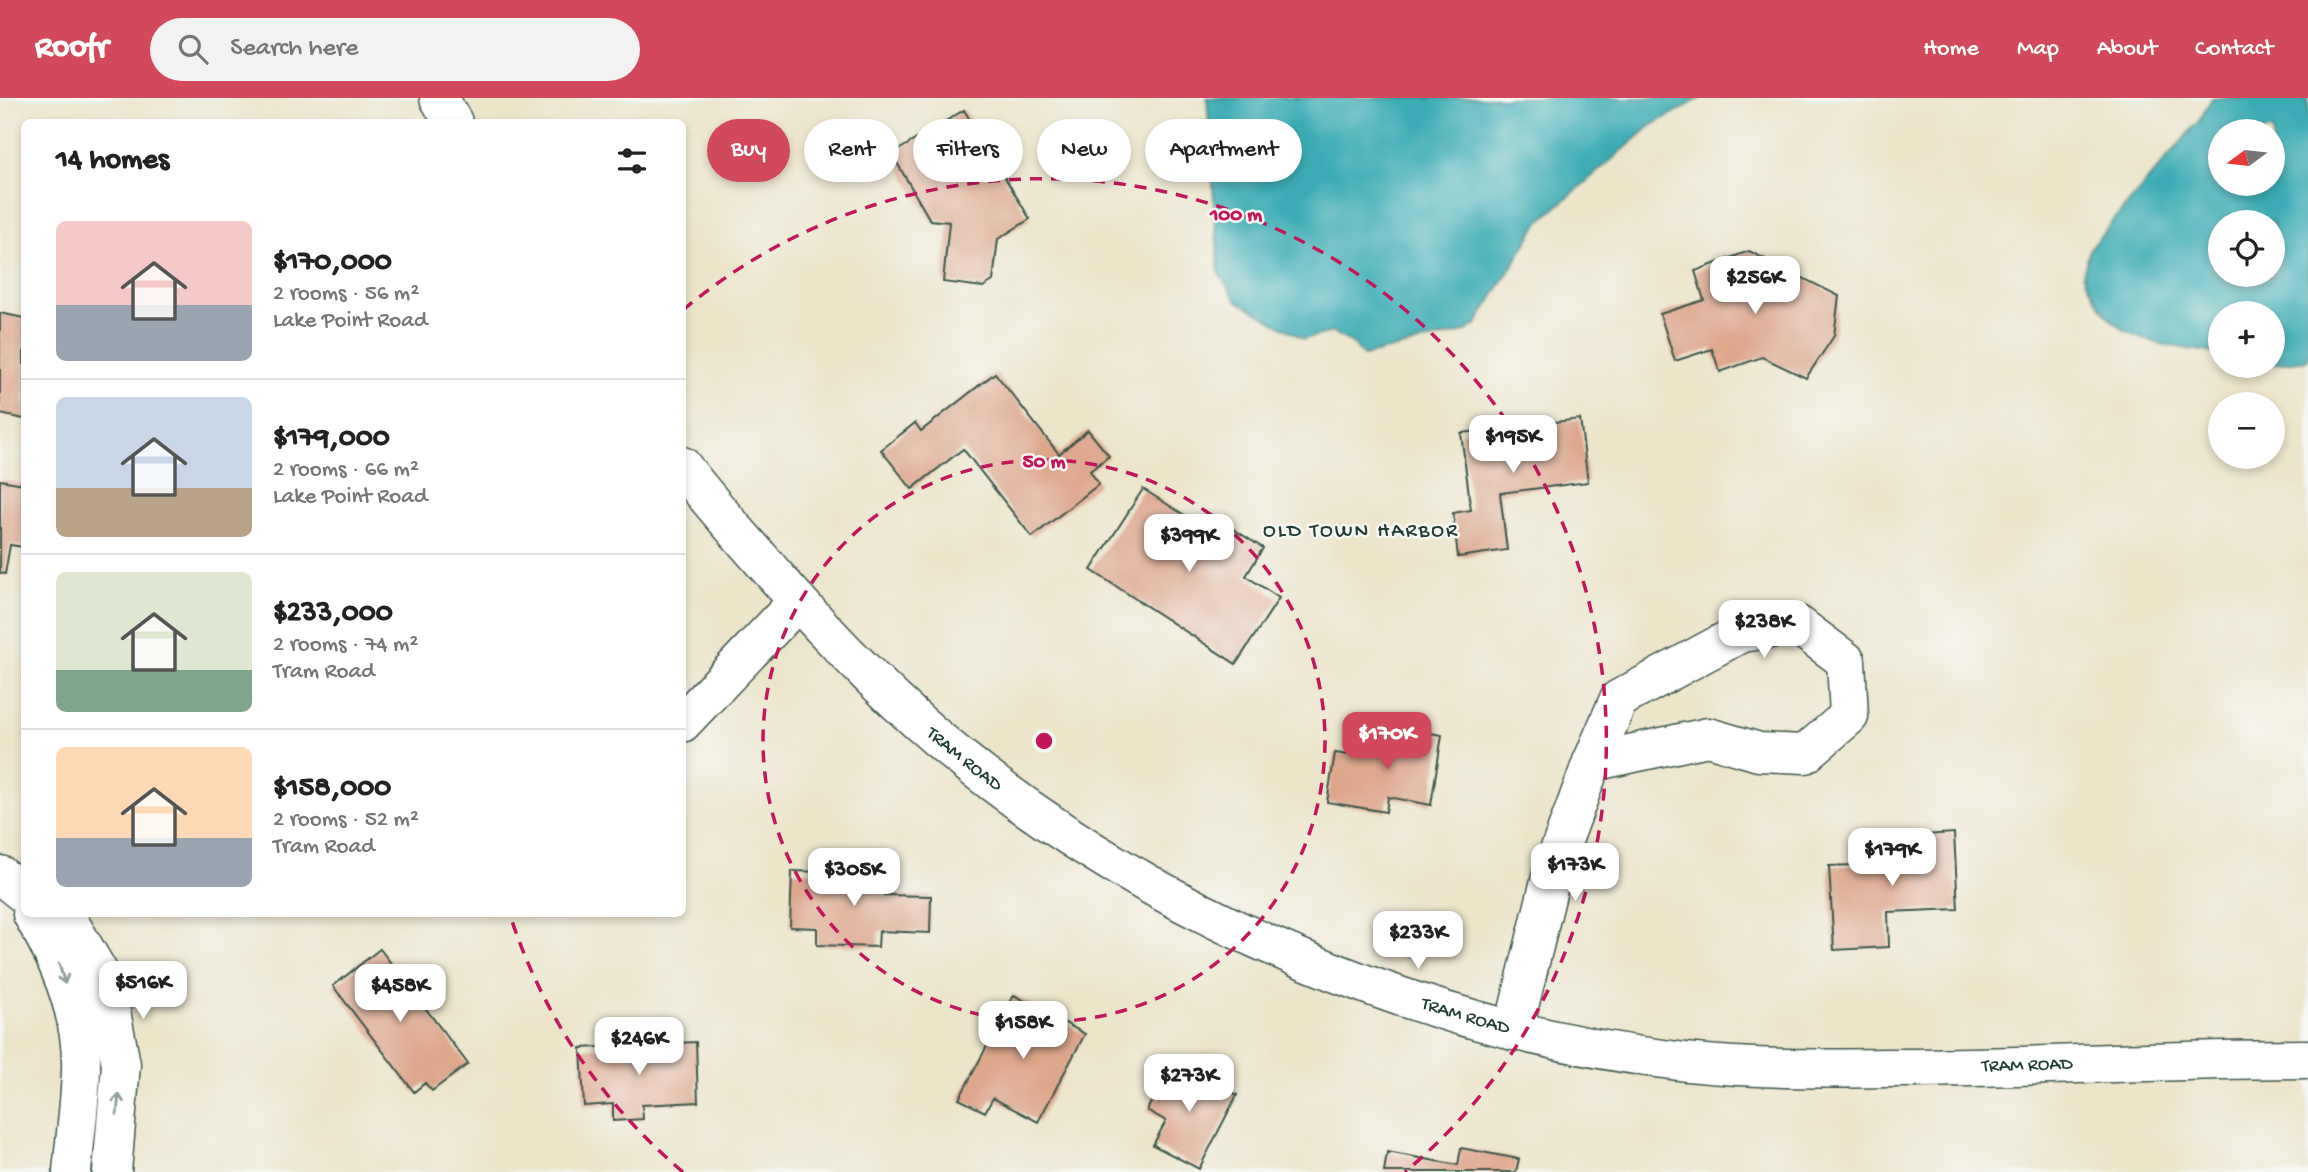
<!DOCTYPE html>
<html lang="en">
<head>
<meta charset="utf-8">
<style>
	body { margin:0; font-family:"Gochi Hand",sans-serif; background:#f2f2f2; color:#222; height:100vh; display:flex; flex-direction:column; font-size:26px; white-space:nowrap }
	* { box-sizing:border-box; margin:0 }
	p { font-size:23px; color:#767676 }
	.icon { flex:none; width:38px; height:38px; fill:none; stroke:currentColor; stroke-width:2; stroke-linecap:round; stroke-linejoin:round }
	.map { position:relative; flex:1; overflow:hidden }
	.sheet { position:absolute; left:21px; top:21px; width:665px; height:798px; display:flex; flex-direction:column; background:#fff; border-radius:10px; box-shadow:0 4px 10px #0003 }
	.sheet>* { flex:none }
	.hud { position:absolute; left:707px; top:21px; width:665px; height:63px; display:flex; gap:14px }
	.needle { width:46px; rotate:255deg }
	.fabs { position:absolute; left:2208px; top:21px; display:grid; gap:14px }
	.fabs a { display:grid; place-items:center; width:77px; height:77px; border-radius:50%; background:#fff; box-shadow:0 4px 10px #0003; font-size:35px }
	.price { position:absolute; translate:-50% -60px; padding:0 16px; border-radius:14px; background:#fff; color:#222; font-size:23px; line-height:46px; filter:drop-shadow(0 2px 4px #0008) }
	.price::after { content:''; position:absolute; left:50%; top:42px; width:21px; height:16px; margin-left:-10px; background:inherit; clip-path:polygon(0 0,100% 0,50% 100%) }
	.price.active { background:#d1495b; color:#fff }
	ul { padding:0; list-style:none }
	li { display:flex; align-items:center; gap:21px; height:175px; padding:0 35px }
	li+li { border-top:2px solid #e0e0e0 }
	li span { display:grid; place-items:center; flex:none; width:196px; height:140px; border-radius:10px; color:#555 }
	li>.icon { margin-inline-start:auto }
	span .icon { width:84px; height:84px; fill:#fffc; stroke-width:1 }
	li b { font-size:30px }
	h2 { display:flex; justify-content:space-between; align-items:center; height:84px; padding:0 35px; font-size:30px }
	.pill { padding:0 24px; border-radius:32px; background:#fff; box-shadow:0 4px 10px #0003; font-size:24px; line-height:63px }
	.pill.active { background:#d1495b; color:#fff }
	header { display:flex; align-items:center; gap:42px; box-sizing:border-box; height:98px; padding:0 35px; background:#d1495b; color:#fff }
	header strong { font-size:33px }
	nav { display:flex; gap:38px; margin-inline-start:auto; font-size:24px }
	.search { width:490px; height:63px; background:#f2f2f2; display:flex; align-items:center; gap:18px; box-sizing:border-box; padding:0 24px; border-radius:38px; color:#767676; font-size:26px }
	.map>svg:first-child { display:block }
</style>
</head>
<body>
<header>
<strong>Roofr</strong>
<div class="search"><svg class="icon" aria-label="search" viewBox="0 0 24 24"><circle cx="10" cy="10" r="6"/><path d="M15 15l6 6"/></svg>Search here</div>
<nav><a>Home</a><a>Map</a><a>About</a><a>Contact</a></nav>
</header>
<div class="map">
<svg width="2308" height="1074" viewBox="0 0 2308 1074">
	<rect width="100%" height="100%" fill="#f6f6f2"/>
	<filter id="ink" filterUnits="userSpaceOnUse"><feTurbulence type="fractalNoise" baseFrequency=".0143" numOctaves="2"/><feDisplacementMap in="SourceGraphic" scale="14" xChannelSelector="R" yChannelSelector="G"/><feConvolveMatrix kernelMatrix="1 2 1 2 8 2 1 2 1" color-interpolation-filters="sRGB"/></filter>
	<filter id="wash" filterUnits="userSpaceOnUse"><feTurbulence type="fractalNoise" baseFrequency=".00686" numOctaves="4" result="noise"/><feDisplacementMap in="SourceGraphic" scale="28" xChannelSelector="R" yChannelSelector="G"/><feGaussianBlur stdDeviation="1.57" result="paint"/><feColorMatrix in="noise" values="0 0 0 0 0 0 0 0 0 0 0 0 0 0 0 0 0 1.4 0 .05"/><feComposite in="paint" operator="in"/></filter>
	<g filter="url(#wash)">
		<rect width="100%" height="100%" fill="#ece5ca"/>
		<path fill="#3aacb5" stroke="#2c7474" stroke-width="2" fill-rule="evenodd" d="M1207,0h494l-49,27 -113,97 -63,103 -12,7 -101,24 -8,-10 -22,-14 -29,7 -68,-39 -17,-27z
			M2212,0h96v262l-35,4v-51h-52v41c-33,-6 -78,-8 -105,-30 -15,-13 -24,-33 -33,-50l7,-26 109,-127zM2221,33h52v53h-52zM2221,124h52v53h-52z"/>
		<g id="blocks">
			<path fill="#dda78c" d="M964,12l66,109 -32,20 -5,42 -10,6 -40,-5 6,-60 -19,-2 -38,-66z
				M1749,153l90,45 -5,40 -28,42 -44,-21 -42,15 -8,-23 -37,12 -15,-47 44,-14 -9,-29z
				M0,215l24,5v101l-24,-5z
				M995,275l64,81 29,-24 21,26 -19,15 9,13 -67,53 -69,-88 -51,40 -31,-39 34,-27 6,8z
				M1580,321l8,63 -88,11 7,57 -49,7 -5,-44 18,-3 -10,-77z
				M0,382l24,4v63l-14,-2 -5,29 -5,-1z
				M1143,391l43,27 -4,7 14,10 12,-20 55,35 -17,28 33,22 -43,66 -145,-94z
				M1395,629l47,8 -11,70 -43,-8 -2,15 -59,-10 8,-49 19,3 2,-15 36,6z
				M1954,735l4,76 -70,3 1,35 -55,3 -5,-84 49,-2 -2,-26z
				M792,773l93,3 -1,21 47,1 -1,37 -51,-2 -1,16 -61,-2v-17l-27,-1z
				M380,851l88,115 -36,27 -7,-8 -11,9 -81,-106z
				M1014,897l71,39 -47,88 -45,-24 -8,14 -26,-13z
				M696,944l2,60 -56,3 1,14 -30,2v-17l-29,2 -3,-58z
				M1172,964l65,33 -38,74 -46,-24 13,-24 -19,-11z
				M1461,1050l58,11 -3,13h-132l3,-20 71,13z"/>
		</g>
	</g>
	<g filter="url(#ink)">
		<use href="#blocks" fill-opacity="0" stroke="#3e564a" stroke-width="2"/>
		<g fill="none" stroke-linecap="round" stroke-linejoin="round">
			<g stroke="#3e564a" stroke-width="41">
				<g id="minor">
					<path d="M439,0l14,24"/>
					<path id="s1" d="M682,368c28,37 59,70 89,105 58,66 120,131 189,186 201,162 469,275 726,305 67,7 133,7 201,6 140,0 281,-9 421,-9"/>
					<path d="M1798,527l48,36 3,55 -44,38 -46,-2 -51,-15 -116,25 27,-63 122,-66z"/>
					<path d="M682,625l116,-122"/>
					<path d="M0,777l24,19"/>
					<path d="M32,816c27,46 51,101 49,156 -1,34 -6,68 -9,102"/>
					<path d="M57,816l11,6 38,65 15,79 -9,108"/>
					<path d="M1513,933l41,-166 38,-103"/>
				</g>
			</g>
			<use href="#minor" stroke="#fff" stroke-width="38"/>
		</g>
		<defs><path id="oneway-shaft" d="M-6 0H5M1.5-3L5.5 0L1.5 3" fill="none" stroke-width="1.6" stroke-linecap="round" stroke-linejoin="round" transform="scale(1.75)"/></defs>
		<g stroke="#8f9e9a">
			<use href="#oneway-shaft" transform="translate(62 876) rotate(73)"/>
			<use href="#oneway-shaft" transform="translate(118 1006) rotate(-85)"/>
		</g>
	</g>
	<g fill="none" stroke="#c2185b" stroke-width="3.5" stroke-dasharray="12 9">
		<circle cx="1044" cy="643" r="281"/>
		<path d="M683 1074A562 562 0 0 1 510 817M683 212A562 562 0 1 1 1405 1074"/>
	</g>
	<g text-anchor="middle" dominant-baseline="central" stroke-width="5" stroke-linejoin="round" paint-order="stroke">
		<g font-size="19" fill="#1f3d34" stroke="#f6f6f2">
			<text stroke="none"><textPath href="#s1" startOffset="408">TRAM ROAD</textPath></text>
			<text stroke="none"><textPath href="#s1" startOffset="975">TRAM ROAD</textPath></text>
			<text stroke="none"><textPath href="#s1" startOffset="1542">TRAM ROAD</textPath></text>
		</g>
		<g font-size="21" letter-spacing="2" fill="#1f3d34" stroke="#f6f6f2">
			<text x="1361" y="434">OLD TOWN HARBOR</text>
		</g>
	</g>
	<circle cx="1044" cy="643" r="10" fill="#c2185b" stroke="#f6f6f2" stroke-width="3.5"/>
	<g font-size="21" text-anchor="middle" font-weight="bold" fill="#c2185b" stroke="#f6f6f2" stroke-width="5" stroke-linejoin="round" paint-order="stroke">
		<text x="1236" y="122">100 m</text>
		<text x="1044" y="369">50 m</text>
	</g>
</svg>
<div class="fabs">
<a><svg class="needle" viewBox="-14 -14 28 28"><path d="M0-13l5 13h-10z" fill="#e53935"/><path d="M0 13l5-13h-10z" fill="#767676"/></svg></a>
<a><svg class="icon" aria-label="locate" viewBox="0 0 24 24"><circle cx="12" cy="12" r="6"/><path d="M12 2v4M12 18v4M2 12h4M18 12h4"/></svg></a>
<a>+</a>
<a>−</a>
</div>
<b class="price" style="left:1755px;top:218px">$256K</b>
<b class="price" style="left:1513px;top:377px">$195K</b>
<b class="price" style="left:1189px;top:476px">$399K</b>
<b class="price" style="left:1764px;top:562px">$238K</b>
<b class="price active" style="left:1387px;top:674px">$170K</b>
<b class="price" style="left:1892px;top:790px">$179K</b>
<b class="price" style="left:1575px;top:805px">$173K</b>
<b class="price" style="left:854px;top:810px">$305K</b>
<b class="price" style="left:1418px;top:873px">$233K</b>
<b class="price" style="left:143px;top:923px">$516K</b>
<b class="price" style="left:400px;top:926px">$458K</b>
<b class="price" style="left:1023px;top:963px">$158K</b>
<b class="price" style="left:639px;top:979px">$246K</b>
<b class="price" style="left:1189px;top:1016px">$273K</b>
<div class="hud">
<a class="pill active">Buy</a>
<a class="pill">Rent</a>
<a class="pill">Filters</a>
<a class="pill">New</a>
<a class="pill">Apartment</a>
</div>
<section class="sheet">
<h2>14 homes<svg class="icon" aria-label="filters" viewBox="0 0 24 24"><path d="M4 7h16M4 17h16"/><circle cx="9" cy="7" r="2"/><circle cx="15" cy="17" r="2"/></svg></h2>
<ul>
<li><span style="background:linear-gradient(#f6c9c9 60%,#9aa5b1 0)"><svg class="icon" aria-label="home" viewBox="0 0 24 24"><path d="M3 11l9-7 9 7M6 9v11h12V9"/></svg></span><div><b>$170,000</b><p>2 rooms · 56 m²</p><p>Lake Point Road</p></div></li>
<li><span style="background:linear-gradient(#c9d6e8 65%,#b9a48a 0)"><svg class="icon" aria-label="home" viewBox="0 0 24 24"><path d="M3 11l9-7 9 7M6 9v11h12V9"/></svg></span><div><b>$179,000</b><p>2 rooms · 66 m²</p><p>Lake Point Road</p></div></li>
<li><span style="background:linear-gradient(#dfe7d0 70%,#7fa58c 0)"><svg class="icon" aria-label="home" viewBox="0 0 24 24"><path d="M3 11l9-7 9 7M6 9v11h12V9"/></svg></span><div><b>$233,000</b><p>2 rooms · 74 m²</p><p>Tram Road</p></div></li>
<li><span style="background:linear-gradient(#ffd9b3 65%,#9aa5b1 0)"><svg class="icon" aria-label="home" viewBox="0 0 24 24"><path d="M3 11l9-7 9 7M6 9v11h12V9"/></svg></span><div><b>$158,000</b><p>2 rooms · 52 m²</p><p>Tram Road</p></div></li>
</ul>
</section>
</div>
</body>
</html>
